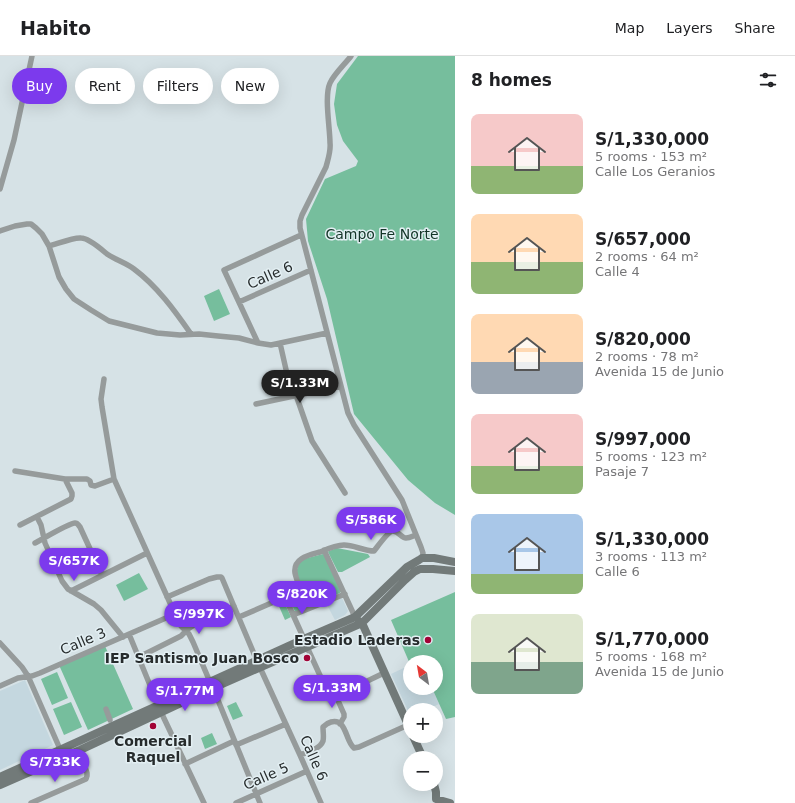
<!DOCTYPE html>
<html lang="en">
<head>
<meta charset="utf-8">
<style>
	body { margin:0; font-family:"DejaVu Sans",sans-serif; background:#f6f6f6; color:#202124; height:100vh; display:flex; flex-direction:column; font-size:15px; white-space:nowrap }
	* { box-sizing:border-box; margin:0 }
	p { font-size:13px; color:#757577 }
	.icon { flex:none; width:22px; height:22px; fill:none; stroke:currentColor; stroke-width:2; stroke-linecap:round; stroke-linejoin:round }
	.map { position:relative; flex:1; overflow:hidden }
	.side { display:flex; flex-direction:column; background:#fff; width:340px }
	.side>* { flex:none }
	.guide { position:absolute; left:12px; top:12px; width:380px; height:36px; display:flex; gap:8px }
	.needle { width:26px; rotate:329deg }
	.buttons { position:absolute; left:403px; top:599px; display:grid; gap:8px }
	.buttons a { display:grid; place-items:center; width:40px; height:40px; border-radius:50%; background:#fff; box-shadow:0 4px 16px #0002; font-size:20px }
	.price { position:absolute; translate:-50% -34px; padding:0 9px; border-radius:14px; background:#7c3aed; color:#fff; font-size:13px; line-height:26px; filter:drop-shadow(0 1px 2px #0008) }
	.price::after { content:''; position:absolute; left:50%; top:24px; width:12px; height:9px; margin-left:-6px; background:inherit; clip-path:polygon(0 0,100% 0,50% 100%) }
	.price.on { background:#222; color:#fff }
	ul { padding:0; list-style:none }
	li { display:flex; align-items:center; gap:12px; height:100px; padding:0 16px }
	li span { display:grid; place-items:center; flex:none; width:112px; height:80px; border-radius:8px; color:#555 }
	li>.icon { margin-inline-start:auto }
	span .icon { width:48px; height:48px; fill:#fffc; stroke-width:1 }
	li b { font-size:17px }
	h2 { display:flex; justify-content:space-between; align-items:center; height:48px; padding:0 16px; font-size:17px }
	.pill { padding:0 14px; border-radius:18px; background:#fff; box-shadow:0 4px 16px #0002; font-size:14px; line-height:36px }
	.pill.on { background:#7c3aed; color:#fff }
	header { display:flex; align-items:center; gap:24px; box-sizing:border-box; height:56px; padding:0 20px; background:#fff; border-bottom:1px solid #e0e0e0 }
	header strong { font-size:19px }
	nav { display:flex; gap:22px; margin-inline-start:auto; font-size:14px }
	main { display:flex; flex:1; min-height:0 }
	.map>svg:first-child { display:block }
</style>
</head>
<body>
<header>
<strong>Habito</strong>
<nav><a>Map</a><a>Layers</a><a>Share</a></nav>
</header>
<main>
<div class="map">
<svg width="455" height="747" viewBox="0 0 455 747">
	<rect width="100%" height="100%" fill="#d6e2e6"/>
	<path fill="#c4d7df" d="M342,542l6,13 -3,4 -10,5 -8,-15z
		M410,609v23h22l7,16 -13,6h-16v5l-19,-41z
		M25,624l28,65 -53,25v-79z"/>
	<path fill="#76be9d" d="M358,0h97v459l-20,-12 -27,-23 -54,-66 -27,-115 -19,-58 -2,-22 19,-40 31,-13 2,-5 -15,-20 -6,-16 -3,-21 3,-20z
		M219,233l11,25 -16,7 -10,-25z
		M337,492l31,6 2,3 -28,15h-4l-10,-20 1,-1z
		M323,498l2,2 16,35 -1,2 -45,19 -6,-15 14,-6 -7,-18 4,-13z
		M139,517l9,16 -24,12 -8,-16z
		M455,536v125l-9,2 -14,-31h4v-26h-26v2l-19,-44z
		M284,546l7,15 -6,3 -7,-16z
		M105,590l28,63 -45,21 -29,-65z
		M57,616l11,26 -16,7 -11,-26z
		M71,646l11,25 -18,8 -11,-26z
		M236,646l7,14 -10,4 -6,-14z
		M212,677l5,11 -12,5 -4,-11z"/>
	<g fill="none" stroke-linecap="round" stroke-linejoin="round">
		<path stroke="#969b9b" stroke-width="5.5" d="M351,0c-6,8 -17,18 -21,27 -6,13 0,45 0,60 1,8 -2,16 -4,24l-24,48 -2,6v7l48,185 6,12 48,75 19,47 2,6 -1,5
			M0,133l14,-49 18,-84
			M0,175l15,-5 12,-2h4l5,4 6,6 7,12 10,31 7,12 8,10 17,11 18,11 48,12 23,2 19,-1 19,2 21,2 19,5 13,2 56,-12
			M49,190c8,-2 25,-9 32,-8 8,0 20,11 26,16 9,6 19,9 27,15 23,17 41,42 57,65
			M239,246l72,-32
			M258,287l-34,-73 77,-35
			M280,287l12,53
			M104,323l-3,20 1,8 12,72 61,135 6,12 8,8 4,8 17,40
			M296,339l16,46 33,52
			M256,348l85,-18
			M15,415l50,8h22l3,2 1,4 4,1 19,-7
			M37,461l4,8 4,18 17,38 6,8 26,15 7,6 22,27
			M20,469l51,-26 1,-3v-3l-7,-14
			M35,487c6,-3 34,-20 40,-20 3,0 3,2 5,4l22,48
			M324,494l31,67
			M71,535l76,-38
			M167,541l42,-18 8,-2h4l1,1 35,83 43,94 21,48
			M285,541l19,42
			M293,559l52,-21
			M239,561l60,-26 1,-3c-2,-5 -4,-10 -5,-15 -2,-15 14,-18 25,-21 7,-3 16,-7 24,-7 10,0 20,6 30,6 4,-5 13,-18 18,-20 6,-1 9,7 14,7 4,0 7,-2 10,-3
			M129,578l32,78 43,91
			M0,587l22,24 6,9 32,73
			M307,591l21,46 3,4h3l50,-24
			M139,601l42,-21 7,-7 6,-4 40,-19
			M0,630l18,-8 14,-2 8,-3 135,-59
			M213,632l47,115
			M336,640l8,18v3l-4,7
			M106,653l4,11
			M236,689l50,-21
			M300,699c8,-3 20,-6 23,-14 1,-4 0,-9 0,-14 3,-3 4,-4 8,-5 16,-4 14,19 23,26l5,-1 49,-22
			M185,708l49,-23
			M31,747l55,-24 1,-3v-3l-7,-23
			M236,747l71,-32"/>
		<path stroke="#727a79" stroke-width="8" d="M359,565l3,2 48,106
			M413,680l10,22
			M0,721l304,-138 51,-22 52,-50 12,-7 3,-2h12l21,4
			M434,728l2,8v7l14,4
			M0,729l80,-35 133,-62 149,-65 43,-43 9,-8 6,-3h13l22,2"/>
	</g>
	<g fill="#a20336" stroke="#e3eff3" stroke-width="1.5">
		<circle cx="428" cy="584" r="4"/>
		<circle cx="307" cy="602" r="4"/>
		<circle cx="153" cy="670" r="4"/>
	</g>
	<g text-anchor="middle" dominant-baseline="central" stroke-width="3" stroke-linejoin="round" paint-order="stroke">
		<g font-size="14" fill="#133527" stroke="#e3eff3">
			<text x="382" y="178">Campo Fe Norte</text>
		</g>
		<g font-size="14" fill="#262b2c" stroke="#e3eff3">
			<text transform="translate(270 219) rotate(-24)">Calle 6</text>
			<text transform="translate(83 585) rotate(-23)">Calle 3</text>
			<text transform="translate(314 702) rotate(66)">Calle 6</text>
			<text transform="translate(266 720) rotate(-24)">Calle 5</text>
		</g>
		<g font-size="14" font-weight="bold" fill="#262b2c" stroke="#e3eff3" text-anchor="end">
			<text x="420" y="584">Estadio Laderas</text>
			<text x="299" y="602">IEP Santismo Juan Bosco</text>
			<text x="153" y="685" text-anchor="middle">Comercial<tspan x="153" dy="16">Raquel</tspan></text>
		</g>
	</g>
</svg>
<div class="buttons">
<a><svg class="needle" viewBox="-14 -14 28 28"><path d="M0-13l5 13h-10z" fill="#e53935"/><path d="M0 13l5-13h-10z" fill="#757577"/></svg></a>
<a>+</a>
<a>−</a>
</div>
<b class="price on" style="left:300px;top:348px">S/1.33M</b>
<b class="price" style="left:371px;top:485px">S/586K</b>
<b class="price" style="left:74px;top:526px">S/657K</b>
<b class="price" style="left:302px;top:559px">S/820K</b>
<b class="price" style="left:199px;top:579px">S/997K</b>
<b class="price" style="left:332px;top:653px">S/1.33M</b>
<b class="price" style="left:185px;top:656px">S/1.77M</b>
<b class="price" style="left:55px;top:727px">S/733K</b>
<div class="guide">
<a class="pill on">Buy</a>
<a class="pill">Rent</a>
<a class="pill">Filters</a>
<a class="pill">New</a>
</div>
</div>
<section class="side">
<h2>8 homes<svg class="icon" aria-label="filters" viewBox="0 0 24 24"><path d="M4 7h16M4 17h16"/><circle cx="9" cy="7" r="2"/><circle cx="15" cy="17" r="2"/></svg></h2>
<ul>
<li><span style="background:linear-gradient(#f6c9c9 65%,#8fb573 0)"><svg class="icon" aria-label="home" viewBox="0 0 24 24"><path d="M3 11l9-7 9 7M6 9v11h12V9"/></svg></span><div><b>S/1,330,000</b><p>5 rooms · 153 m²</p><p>Calle Los Geranios</p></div></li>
<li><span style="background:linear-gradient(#ffd9b3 60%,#8fb573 0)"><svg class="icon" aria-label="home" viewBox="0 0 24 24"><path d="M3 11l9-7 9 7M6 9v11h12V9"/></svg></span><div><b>S/657,000</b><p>2 rooms · 64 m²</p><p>Calle 4</p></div></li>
<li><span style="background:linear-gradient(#ffd9b3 60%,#9aa5b1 0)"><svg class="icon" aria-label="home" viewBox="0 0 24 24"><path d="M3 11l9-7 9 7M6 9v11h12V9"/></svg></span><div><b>S/820,000</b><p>2 rooms · 78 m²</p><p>Avenida 15 de Junio</p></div></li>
<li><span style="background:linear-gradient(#f6c9c9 65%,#8fb573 0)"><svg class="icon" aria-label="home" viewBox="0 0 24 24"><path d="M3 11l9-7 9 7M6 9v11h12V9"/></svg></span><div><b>S/997,000</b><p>5 rooms · 123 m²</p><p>Pasaje 7</p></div></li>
<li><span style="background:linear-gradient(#a9c7e8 75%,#8fb573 0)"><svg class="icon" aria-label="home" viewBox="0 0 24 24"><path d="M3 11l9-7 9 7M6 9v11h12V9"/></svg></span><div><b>S/1,330,000</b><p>3 rooms · 113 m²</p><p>Calle 6</p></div></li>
<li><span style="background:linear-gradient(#dfe7d0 60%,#7fa58c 0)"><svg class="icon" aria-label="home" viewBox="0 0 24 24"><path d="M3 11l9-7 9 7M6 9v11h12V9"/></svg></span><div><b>S/1,770,000</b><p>5 rooms · 168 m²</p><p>Avenida 15 de Junio</p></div></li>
</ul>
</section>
</main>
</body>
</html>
